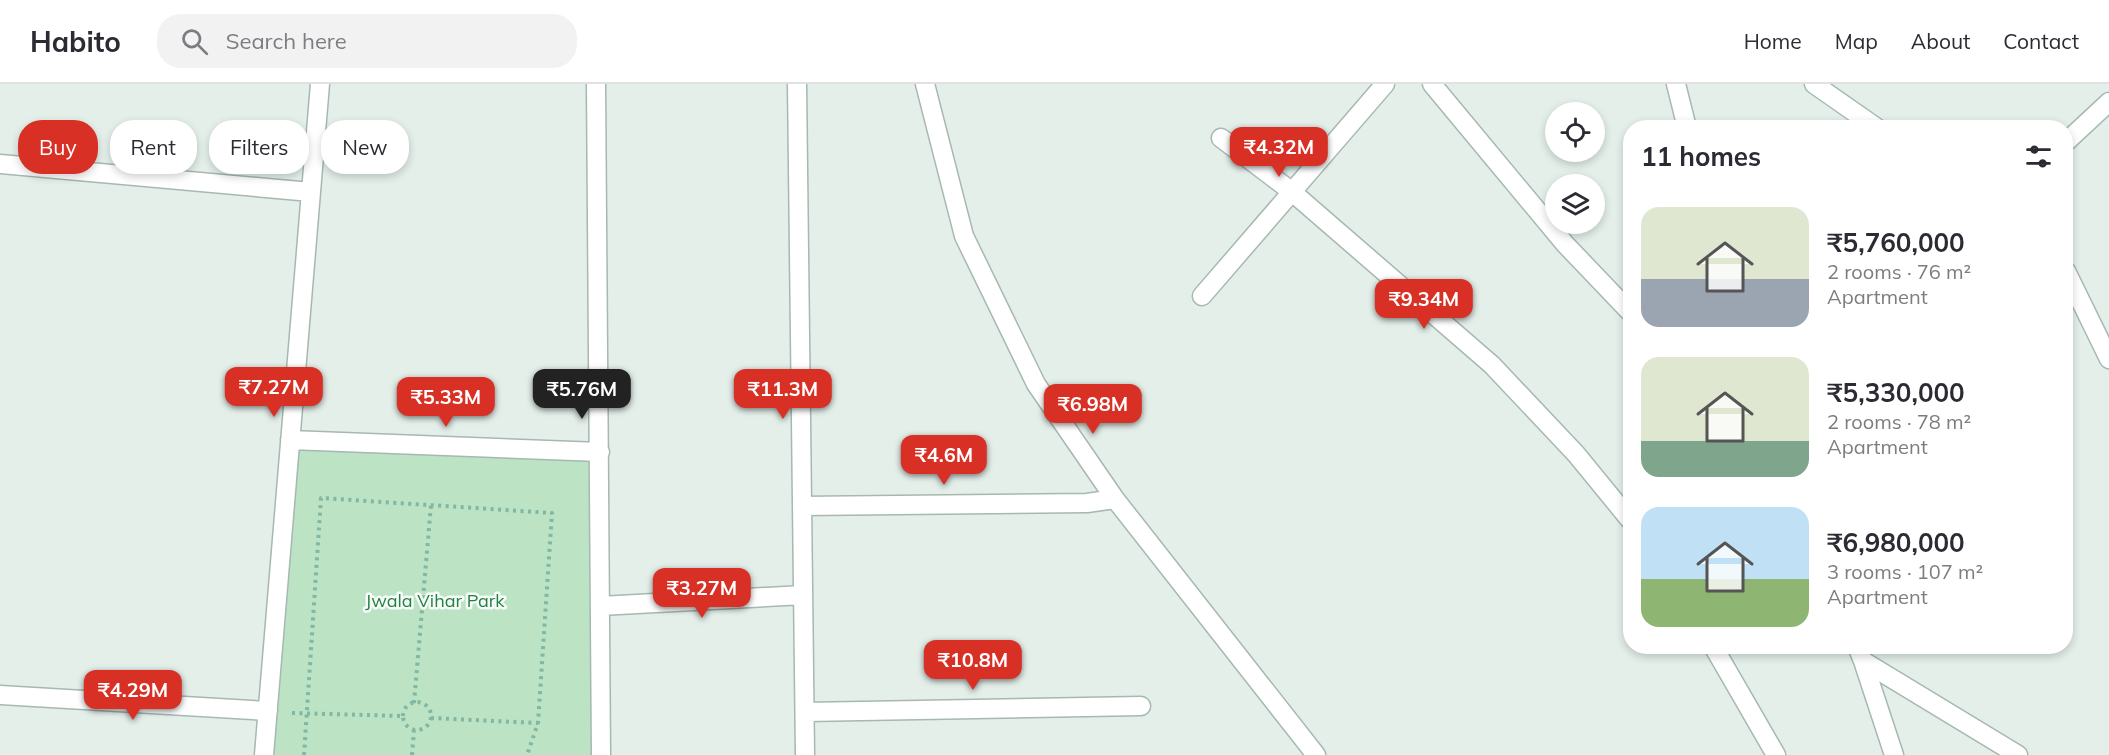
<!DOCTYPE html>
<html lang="en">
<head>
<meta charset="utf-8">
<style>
	body { margin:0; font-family:Mulish,sans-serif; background:#f2f2f3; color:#2b2b33; height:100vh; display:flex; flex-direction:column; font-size:22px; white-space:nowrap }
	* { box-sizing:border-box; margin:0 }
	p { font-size:20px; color:#7c7c81 }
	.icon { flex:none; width:33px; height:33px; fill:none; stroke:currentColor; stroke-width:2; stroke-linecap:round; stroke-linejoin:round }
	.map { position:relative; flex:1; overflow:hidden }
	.drawer { position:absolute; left:1623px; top:36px; width:450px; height:534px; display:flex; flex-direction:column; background:#fff; border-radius:24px; box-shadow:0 3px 9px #0003 }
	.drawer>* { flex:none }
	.guide { position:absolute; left:18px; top:36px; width:570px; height:54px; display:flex; gap:12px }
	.fabs { position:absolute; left:1545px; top:18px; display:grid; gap:12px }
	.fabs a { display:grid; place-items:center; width:60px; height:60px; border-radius:50%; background:#fff; box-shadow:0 3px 9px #0003; font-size:30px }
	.price { position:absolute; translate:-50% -51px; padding:0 14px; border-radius:12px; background:#d93025; color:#fff; font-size:20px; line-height:39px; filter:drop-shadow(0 2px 3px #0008) }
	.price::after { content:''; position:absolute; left:50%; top:36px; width:18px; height:14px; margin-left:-9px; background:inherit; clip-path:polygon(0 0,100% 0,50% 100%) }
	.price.current { background:#222; color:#fff }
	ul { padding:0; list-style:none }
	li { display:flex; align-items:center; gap:18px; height:150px; padding:0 18px }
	li span { display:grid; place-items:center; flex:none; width:168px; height:120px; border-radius:18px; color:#555 }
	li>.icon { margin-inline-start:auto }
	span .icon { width:72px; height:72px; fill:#fffc; stroke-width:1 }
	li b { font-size:26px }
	h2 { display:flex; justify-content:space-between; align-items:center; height:72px; padding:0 18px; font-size:26px }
	.tag { padding:0 21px; border-radius:24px; background:#fff; box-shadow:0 3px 9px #0003; font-size:21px; line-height:54px }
	.tag.current { background:#d93025; color:#fff }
	header { display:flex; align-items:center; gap:36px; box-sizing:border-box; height:84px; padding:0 30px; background:#fff; border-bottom:2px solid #e1e1e2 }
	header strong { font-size:28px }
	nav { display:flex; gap:33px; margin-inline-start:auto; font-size:21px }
	.search { width:420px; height:54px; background:#f2f2f3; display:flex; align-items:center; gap:15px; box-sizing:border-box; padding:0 21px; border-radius:24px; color:#7c7c81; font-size:22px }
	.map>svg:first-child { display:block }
</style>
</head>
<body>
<header>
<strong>Habito</strong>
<div class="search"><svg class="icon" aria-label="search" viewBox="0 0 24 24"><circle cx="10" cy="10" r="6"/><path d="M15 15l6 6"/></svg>Search here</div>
<nav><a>Home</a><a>Map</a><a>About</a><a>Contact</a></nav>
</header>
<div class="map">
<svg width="2109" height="671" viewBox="0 0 2109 671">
	<rect width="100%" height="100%" fill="#e4efea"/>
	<path fill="#bbe3c4" d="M290,356l310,12 1,303h-337z"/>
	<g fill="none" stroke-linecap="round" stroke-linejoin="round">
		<g stroke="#a6b8b1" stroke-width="21">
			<path id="street" d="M596,0l5,671
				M797,0l8,671
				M925,0l39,152 72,148 79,115 201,256
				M1432,0l133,160 65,68
				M1676,0l11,44
				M1814,0l63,44
				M1221,54l70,53 201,174 84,89 54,66
				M2066,58l43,-40
				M0,80l311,28
				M2066,187l43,88
				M1202,212l183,-212
				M290,356l310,12
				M802,422l285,-3 28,-4
				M600,522l203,-11
				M1713,562l63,109
				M1857,562l6,15 155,94
				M1863,577l31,94
				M0,611l268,16
				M805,628l336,-6
				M264,671l56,-671"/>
		</g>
		<path stroke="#81b7a3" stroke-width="4" stroke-dasharray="3 4.5" stroke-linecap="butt" d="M403 632a14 14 0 1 1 28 0a14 14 0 1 1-28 0Z
			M414,619l17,-198
			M292,629l111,3
			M431,634l107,5
			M304,671l17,-257 231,15 -14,210 -11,32
			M412,671l2,-25"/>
		<use href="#street" stroke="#fff" stroke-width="18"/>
	</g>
	<g text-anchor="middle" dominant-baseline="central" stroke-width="5" stroke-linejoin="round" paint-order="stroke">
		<g font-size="18" fill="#258045" stroke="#f6fbf8">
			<text x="435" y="516">Jwala Vihar Park</text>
		</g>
	</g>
</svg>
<div class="fabs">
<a><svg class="icon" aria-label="locate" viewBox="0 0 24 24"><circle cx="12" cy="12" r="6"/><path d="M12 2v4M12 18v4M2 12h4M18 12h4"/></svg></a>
<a><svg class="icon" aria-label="layers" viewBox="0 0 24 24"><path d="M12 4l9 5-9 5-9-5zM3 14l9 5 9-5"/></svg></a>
</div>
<b class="price" style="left:1279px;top:94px">₹4.32M</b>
<b class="price" style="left:1424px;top:246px">₹9.34M</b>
<b class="price" style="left:274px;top:334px">₹7.27M</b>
<b class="price current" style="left:582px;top:336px">₹5.76M</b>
<b class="price" style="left:783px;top:336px">₹11.3M</b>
<b class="price" style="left:446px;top:344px">₹5.33M</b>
<b class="price" style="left:1093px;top:351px">₹6.98M</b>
<b class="price" style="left:944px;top:402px">₹4.6M</b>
<b class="price" style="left:702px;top:535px">₹3.27M</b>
<b class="price" style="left:973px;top:607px">₹10.8M</b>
<b class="price" style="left:133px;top:637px">₹4.29M</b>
<div class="guide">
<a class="tag current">Buy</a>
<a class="tag">Rent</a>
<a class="tag">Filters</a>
<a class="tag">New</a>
</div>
<section class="drawer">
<h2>11 homes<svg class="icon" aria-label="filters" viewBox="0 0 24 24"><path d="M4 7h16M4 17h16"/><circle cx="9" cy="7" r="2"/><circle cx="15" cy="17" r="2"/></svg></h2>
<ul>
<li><span style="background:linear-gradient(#dfe7d0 60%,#9aa5b1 0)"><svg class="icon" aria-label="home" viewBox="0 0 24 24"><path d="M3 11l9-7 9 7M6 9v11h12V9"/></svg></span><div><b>₹5,760,000</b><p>2 rooms · 76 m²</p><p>Apartment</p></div></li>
<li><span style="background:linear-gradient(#dfe7d0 70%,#7fa58c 0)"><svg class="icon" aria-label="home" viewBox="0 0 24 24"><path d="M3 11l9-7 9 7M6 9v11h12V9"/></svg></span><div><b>₹5,330,000</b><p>2 rooms · 78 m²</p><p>Apartment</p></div></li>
<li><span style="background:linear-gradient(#bfe0f5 60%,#8fb573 0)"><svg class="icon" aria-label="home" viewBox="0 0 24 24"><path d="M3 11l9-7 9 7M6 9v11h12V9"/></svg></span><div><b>₹6,980,000</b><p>3 rooms · 107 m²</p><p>Apartment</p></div></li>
</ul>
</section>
</div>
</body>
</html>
